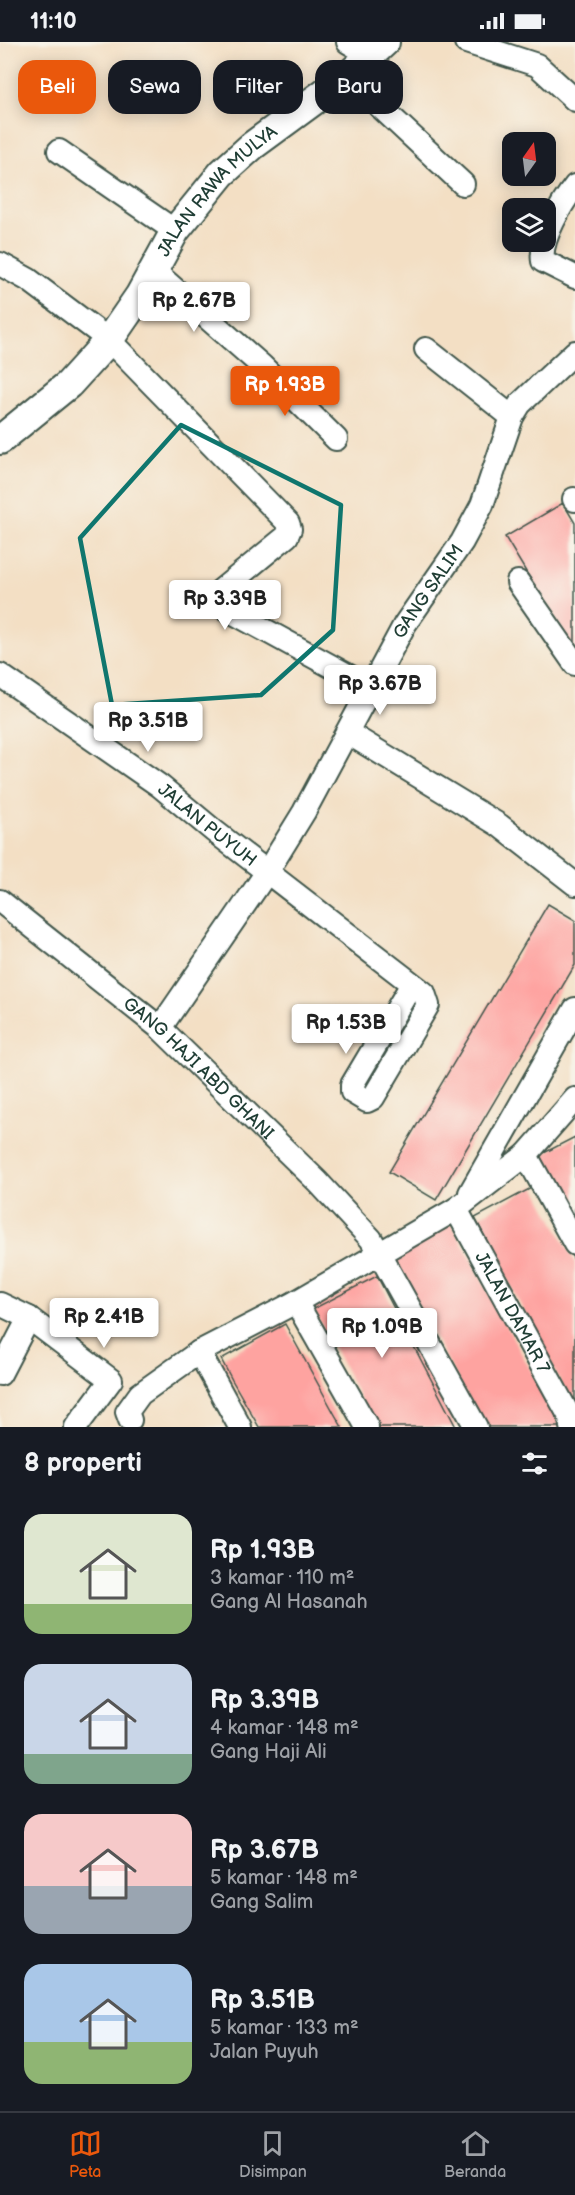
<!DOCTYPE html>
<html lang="id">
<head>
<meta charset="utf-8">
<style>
	body { margin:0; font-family:"Balsamiq Sans",sans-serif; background:#242831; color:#f1f3f6; height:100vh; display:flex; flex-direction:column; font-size:22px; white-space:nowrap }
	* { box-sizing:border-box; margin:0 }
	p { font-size:20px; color:#9ea1a6 }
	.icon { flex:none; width:33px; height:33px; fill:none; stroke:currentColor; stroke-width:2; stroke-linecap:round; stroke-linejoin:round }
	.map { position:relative; height:1385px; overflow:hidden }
	.drawer { display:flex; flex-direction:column; background:#171b24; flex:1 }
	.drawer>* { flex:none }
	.banner { position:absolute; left:18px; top:18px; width:540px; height:54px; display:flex; gap:12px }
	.needle { width:39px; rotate:14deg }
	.buttons { position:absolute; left:502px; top:90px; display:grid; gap:12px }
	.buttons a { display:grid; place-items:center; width:54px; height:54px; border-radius:12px; background:#171b24; box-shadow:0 3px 15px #0003; font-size:30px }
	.price { position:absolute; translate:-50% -51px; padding:0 14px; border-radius:6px; background:#fff; color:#222; font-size:20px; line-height:39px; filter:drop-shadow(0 2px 3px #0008) }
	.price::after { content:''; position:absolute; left:50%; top:36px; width:18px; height:14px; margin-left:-9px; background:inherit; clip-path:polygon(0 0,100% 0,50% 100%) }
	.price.current { background:#ea580c; color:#fff }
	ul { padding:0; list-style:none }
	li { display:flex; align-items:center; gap:18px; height:150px; padding:0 24px }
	li span { display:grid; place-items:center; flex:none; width:168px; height:120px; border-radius:18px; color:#555 }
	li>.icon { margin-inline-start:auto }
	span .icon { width:72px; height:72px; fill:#fffc; stroke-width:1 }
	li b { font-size:26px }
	h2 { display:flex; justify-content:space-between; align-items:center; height:72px; padding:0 24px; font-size:26px }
	.pill { padding:0 21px; border-radius:18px; background:#171b24; box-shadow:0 3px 15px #0003; font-size:21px; line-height:54px }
	.pill.current { background:#ea580c; color:#fff }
	.status { display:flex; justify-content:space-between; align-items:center; height:42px; padding:0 30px; background:#171b24; direction:ltr }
	.status svg { height:16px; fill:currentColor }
	.menu { display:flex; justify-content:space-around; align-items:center; height:84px; border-top:2px solid #363941; background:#171b24; font-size:16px; color:#9ea1a6 }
	.menu a { display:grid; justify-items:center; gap:3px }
	.menu .current { color:#ea580c }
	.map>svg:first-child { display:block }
</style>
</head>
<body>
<div class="status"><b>11:10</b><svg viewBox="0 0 49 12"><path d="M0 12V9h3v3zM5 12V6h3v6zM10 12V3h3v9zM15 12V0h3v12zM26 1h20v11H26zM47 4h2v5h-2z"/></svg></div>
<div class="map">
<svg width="575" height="1385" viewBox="0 0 575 1385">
	<rect width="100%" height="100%" fill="#f7f3e8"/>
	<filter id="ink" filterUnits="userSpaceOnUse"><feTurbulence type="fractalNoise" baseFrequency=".0167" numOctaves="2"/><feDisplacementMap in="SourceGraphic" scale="12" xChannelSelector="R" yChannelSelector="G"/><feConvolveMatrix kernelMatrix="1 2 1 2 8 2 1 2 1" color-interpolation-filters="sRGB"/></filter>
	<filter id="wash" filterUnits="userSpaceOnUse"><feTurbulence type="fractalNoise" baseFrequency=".008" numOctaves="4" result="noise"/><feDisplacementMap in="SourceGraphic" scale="24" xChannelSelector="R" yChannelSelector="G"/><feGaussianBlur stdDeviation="1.35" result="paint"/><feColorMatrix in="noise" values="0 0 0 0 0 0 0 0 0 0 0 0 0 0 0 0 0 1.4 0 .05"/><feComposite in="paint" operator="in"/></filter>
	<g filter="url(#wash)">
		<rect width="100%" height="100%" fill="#f3dfc4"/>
		<g id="blocks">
			<path fill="#fea3a0" d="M563,461l12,20v130l-70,-116z
				M548,862l27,16v45l-139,235 -47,-28z
				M575,1095v92l-39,-72z
				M535,1144l40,76v148l-100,-192z
				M451,1180l72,134 39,71h-78l-95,-172z
				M377,1234l79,151h-81l-62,-118z
				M285,1282l49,89 8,14h-83l-27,-47 -11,-21z"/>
		</g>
	</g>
	<g filter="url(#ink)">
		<use href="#blocks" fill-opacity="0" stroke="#3f554a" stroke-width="1.5"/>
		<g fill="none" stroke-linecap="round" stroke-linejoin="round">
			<g stroke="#3f554a" stroke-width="26">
				<g id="minor">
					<path d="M348,0l22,13"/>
					<path d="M466,0l71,23 38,35"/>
					<path d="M350,32l25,28 88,82"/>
					<path d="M59,109l116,80"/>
					<path d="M575,144c-12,15 -36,55 -32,75l32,16"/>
					<path d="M0,222l29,16 80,60 179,183 2,6 -3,7 -67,55 -2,7 3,8 150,82"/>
					<path d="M154,229l108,95 74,73"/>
					<path d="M426,307l86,68"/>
					<path d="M574,457l1,1"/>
					<path d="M518,540l57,82"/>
					<path id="s1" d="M0,633l160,111 54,45 210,162 4,12 -55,93 -6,3 -15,-9v-7l60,-101"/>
					<path d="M348,691l151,92 76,59"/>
					<path id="s2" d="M0,859l160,127 158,154 53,57 105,188"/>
					<path id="s3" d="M160,986l107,-156 37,-60 101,-188 57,-82 20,-37 30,-88 8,-13 55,-52"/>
					<path d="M526,1113l49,89"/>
					<path d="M470,1151l105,-184"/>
					<path id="s4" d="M456,1167l114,208 1,10"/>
					<path d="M296,1260l71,125"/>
					<path d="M0,1262l29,14 82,62 -35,47"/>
					<path d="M199,1310l41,75"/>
					<path d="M0,1332l29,-56"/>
					<path d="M130,1378l-3,-8 13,-18 59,-42 97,-50 160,-93 70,-54 49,-56"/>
				</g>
			</g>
			<g stroke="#3f554a" stroke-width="32">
				<g id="major">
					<path id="s5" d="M0,398l69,-56 40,-44 31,-45 35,-64 47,-58 30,-27 98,-72 35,-32"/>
				</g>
			</g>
			<use href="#minor" stroke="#fff" stroke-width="22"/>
			<use href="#major" stroke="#fff" stroke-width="28"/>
		</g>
	</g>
	<path fill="none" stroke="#0f766e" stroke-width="4.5" stroke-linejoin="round" d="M181,383l160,80 -8,125 -72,65 -149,10 -32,-167z"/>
	<g text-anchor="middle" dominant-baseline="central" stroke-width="4.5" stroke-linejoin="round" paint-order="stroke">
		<g font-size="18" fill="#1f3d34" stroke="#f7f3e8">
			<text stroke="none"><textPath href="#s5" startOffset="334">JALAN RAWA MULYA</textPath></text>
			<text stroke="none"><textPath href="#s3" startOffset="513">GANG SALIM</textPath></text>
			<text stroke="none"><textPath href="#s1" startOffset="256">JALAN PUYUH</textPath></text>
			<text stroke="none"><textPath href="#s2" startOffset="260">GANG HAJI ABD GHANI</textPath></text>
			<text stroke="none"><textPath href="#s4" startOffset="118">JALAN DAMAR 7</textPath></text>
		</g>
	</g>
</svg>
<div class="buttons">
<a><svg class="needle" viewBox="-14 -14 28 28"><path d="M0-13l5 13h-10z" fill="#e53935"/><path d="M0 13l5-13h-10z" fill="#9ea1a6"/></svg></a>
<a><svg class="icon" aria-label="layers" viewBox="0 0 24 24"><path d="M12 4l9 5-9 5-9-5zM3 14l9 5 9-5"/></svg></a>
</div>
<b class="price" style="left:194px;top:291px">Rp 2.67B</b>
<b class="price current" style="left:285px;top:375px">Rp 1.93B</b>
<b class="price" style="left:225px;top:589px">Rp 3.39B</b>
<b class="price" style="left:380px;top:674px">Rp 3.67B</b>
<b class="price" style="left:148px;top:711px">Rp 3.51B</b>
<b class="price" style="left:346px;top:1013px">Rp 1.53B</b>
<b class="price" style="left:104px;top:1307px">Rp 2.41B</b>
<b class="price" style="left:382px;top:1317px">Rp 1.09B</b>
<div class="banner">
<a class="pill current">Beli</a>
<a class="pill">Sewa</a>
<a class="pill">Filter</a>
<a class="pill">Baru</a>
</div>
</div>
<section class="drawer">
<h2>8 properti<svg class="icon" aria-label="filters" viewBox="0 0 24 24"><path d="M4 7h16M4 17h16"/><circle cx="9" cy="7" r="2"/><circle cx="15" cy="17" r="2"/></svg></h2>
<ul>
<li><span style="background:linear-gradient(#dfe7d0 75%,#8fb573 0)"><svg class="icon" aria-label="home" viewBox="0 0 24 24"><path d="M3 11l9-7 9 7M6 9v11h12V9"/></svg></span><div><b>Rp 1.93B</b><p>3 kamar · 110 m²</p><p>Gang Al Hasanah</p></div></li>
<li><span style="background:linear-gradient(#c9d6e8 75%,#7fa58c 0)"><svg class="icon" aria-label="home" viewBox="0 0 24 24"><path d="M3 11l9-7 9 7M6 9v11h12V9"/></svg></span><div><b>Rp 3.39B</b><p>4 kamar · 148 m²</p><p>Gang Haji Ali</p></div></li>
<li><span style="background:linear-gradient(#f6c9c9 60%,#9aa5b1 0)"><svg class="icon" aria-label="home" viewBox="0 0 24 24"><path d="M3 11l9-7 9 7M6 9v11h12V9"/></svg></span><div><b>Rp 3.67B</b><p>5 kamar · 148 m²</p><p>Gang Salim</p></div></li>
<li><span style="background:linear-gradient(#a9c7e8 65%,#8fb573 0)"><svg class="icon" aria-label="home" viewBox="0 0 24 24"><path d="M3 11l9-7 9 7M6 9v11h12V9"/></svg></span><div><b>Rp 3.51B</b><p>5 kamar · 133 m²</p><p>Jalan Puyuh</p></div></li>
</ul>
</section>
<nav class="menu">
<a class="current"><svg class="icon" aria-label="map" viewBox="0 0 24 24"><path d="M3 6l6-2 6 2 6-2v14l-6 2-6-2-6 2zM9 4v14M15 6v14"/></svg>Peta</a>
<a><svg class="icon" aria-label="saved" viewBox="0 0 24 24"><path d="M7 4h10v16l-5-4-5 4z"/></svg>Disimpan</a>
<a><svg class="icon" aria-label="home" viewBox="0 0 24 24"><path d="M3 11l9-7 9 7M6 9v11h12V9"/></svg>Beranda</a>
</nav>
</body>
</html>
